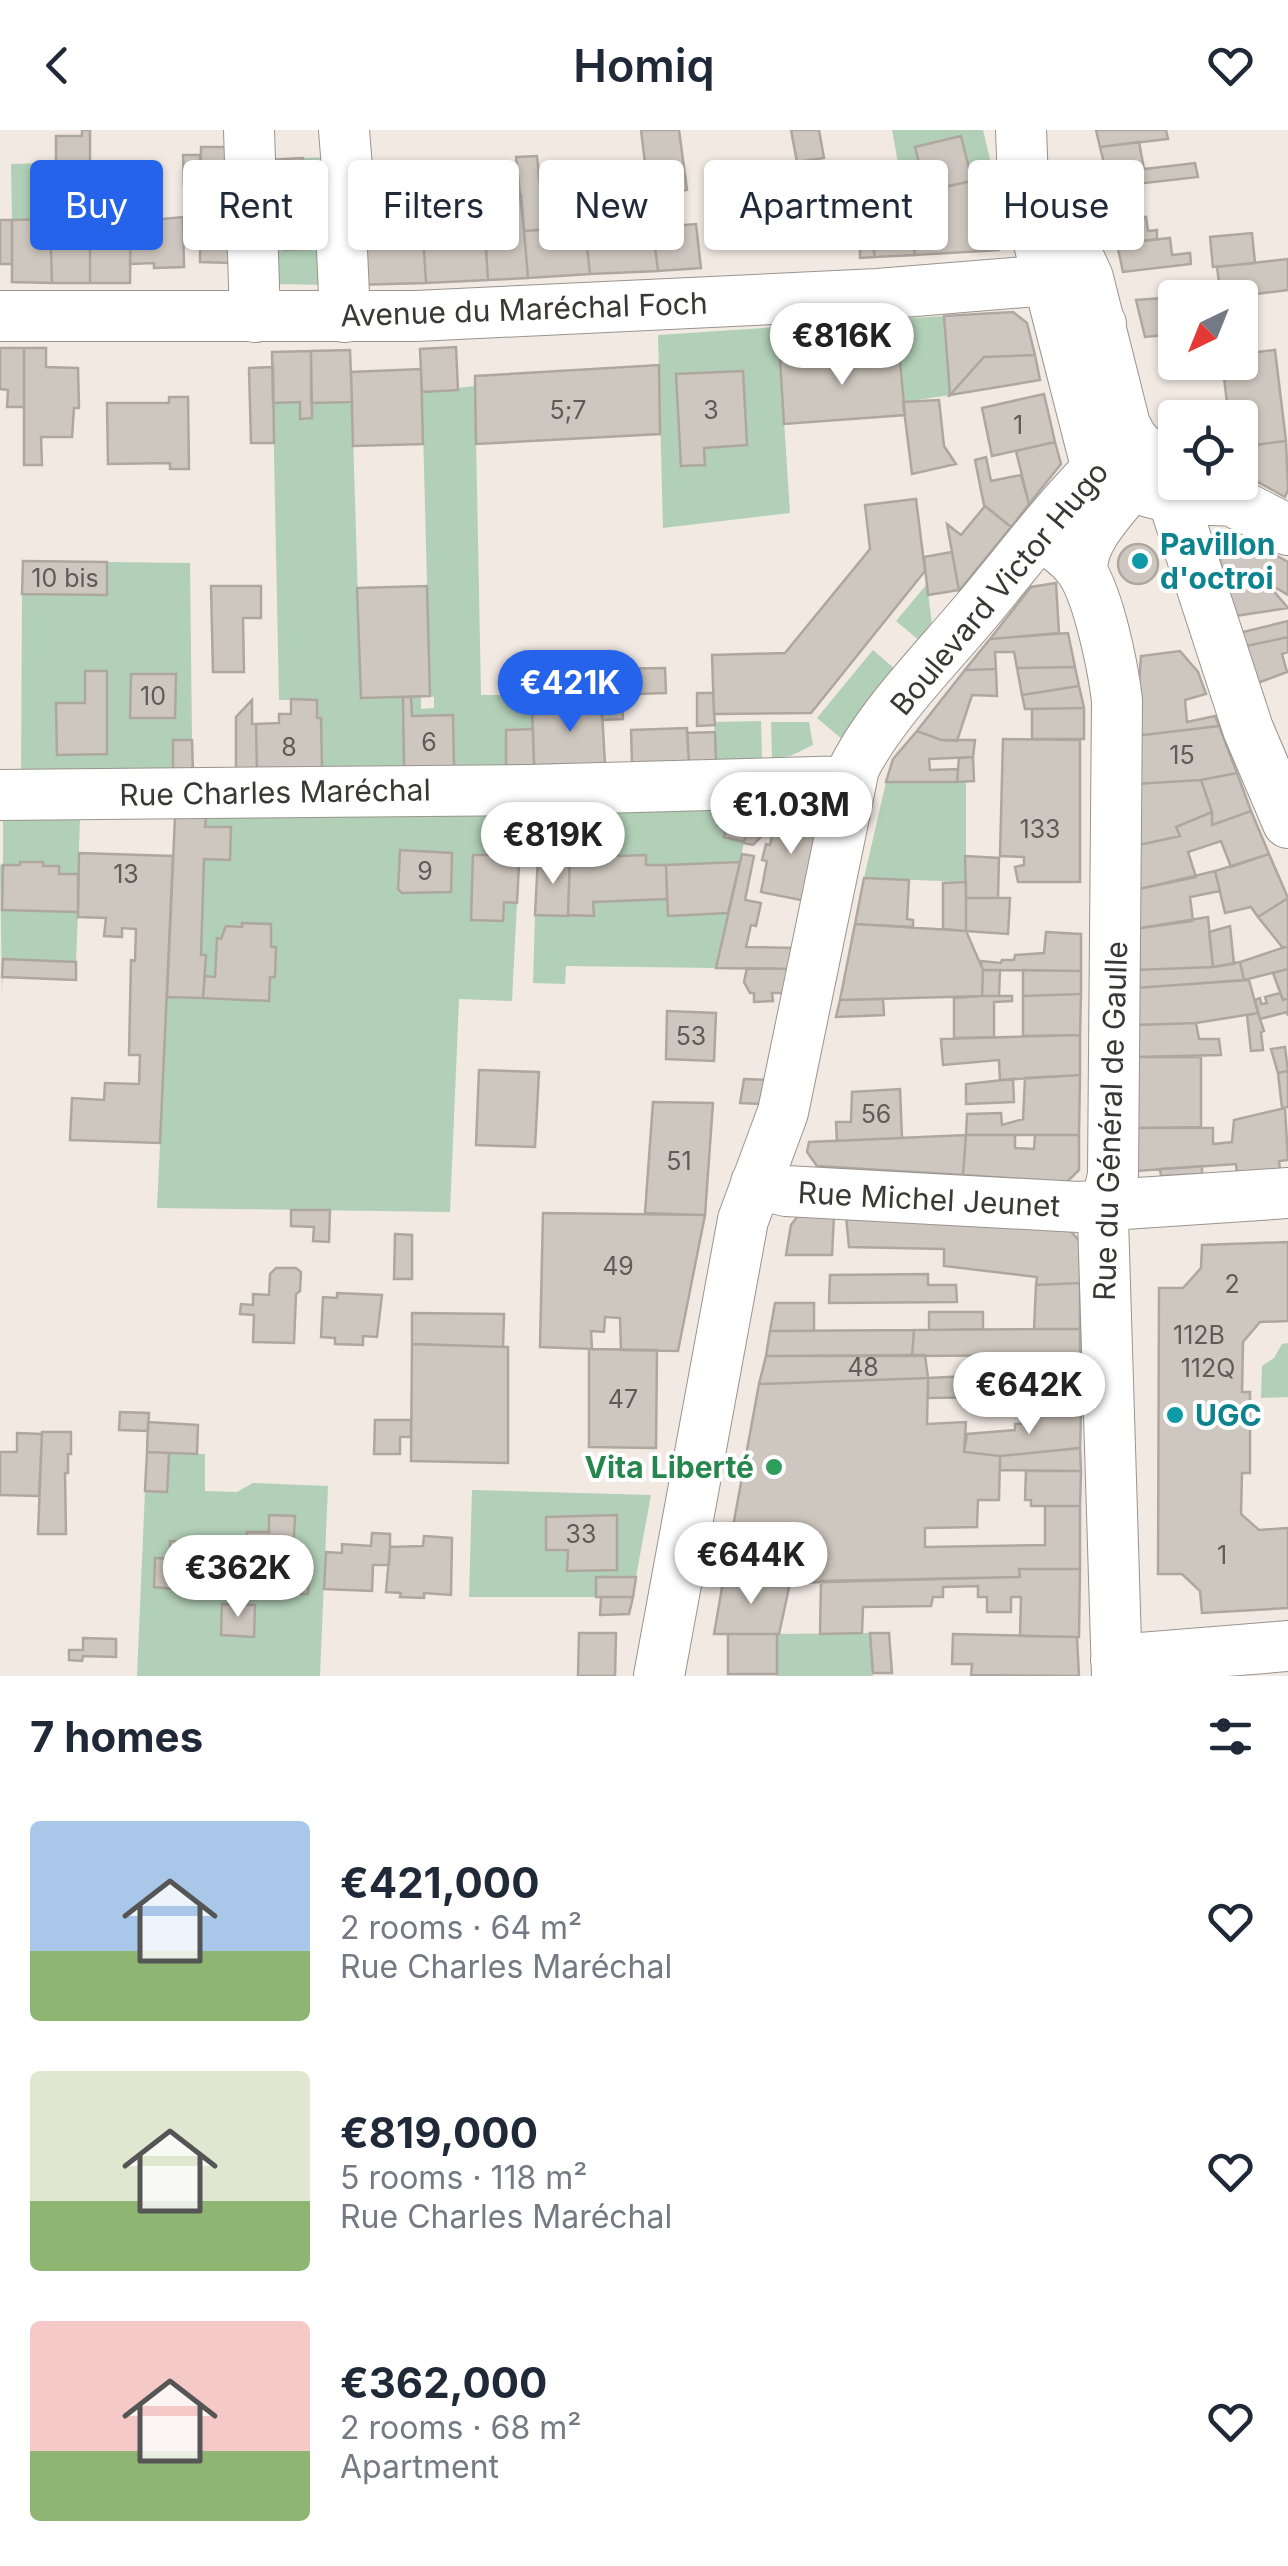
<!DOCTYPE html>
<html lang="en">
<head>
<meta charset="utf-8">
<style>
	body { margin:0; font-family:Inter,sans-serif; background:#f2f2f3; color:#1f2937; height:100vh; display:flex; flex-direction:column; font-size:38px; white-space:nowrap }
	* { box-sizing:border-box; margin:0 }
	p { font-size:32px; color:#747a83 }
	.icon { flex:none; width:55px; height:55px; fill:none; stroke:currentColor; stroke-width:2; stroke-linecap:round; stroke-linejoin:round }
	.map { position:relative; height:1546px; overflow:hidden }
	.panel { display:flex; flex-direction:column; background:#fff; flex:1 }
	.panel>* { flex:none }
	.guide { position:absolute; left:30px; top:30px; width:1230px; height:90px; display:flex; gap:20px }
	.needle { width:65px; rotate:223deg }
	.controls { position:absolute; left:1158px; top:150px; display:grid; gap:20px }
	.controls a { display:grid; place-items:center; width:100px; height:100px; border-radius:10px; background:#fff; box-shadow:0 2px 8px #0004; font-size:50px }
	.price { position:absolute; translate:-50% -85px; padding:0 22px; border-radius:35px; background:#fff; color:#222; font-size:32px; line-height:65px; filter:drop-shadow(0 2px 5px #0008) }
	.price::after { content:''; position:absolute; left:50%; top:60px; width:30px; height:22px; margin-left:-15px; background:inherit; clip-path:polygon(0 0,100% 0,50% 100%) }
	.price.current { background:#2563eb; color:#fff }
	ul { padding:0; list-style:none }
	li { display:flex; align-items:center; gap:30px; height:250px; padding:0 30px }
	li span { display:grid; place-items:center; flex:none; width:280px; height:200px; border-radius:10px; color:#555 }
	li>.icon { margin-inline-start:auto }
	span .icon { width:120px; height:120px; fill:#fffc; stroke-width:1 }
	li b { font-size:42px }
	h2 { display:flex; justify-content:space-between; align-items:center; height:120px; padding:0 30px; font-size:42px }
	.tag { padding:0 35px; border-radius:10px; background:#fff; box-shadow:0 2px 8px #0004; font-size:35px; line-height:90px }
	.tag.current { background:#2563eb; color:#fff }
	header { display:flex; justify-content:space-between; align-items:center; height:130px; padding:0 30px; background:#fff; font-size:45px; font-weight:600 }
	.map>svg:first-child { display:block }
</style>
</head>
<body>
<header><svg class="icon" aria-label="back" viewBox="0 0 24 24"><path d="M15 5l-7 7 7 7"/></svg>Homiq<svg class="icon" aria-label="heart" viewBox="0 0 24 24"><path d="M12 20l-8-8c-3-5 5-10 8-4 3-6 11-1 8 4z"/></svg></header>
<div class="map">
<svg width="1288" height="1546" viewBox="0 0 1288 1546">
	<rect width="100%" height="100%" fill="#f1e9e2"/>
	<path fill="#b2cfb7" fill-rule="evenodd" d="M892,0h91l11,46 -22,5 -56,-34 10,44 -22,5z
		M335,27l-8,45 -46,2 3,45 47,-1 2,37 -60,-1 -3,-104 34,-2 -1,-20z
		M74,32v16l16,1v41h-78l-1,-56z
		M944,186l6,79 -47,7 -7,-83z
		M778,197l12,186 -127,15 -5,-193zM742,241l5,74 -43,3 1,16 -24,2 -5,-91z
		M475,256l6,309h51l1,34 -27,1v36l-52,1 -1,-51h-41l-1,-19 10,-1v13l13,-1v-11l-4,-1 -8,-304z
		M300,272l1,16h10v-15l41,-1 9,295h42l1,71 -82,2 -1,-52h-4l-1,-18h-37l-6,-297z
		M107,432l83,1 2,177h-19v33l-152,2 1,-181 85,1zM85,541h22v83l-50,1v-52h28z
		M927,454l5,41 -12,16 -24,-20z
		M873,520l23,20 -54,69 -25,-21z
		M761,591l1,36 -6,4 -40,1 -2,-40z
		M771,592h38l4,23 -23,11 -18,2z
		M966,651v101l-102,-4 22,-96z
		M731,676l-7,31 20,5 -4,20c-36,1 -103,13 -129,-13l-41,10 -32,-1 2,-48z
		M521,681l-1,35h-22l-1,9h-24l-2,64 31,2 2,-19 13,1 -5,98 -53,-2 -9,213 -293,-4 10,-211 101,4 2,-24 5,-1 1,-29h-5v-23l-28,-1 -1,4 -16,-1 -5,13h-4l-2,38 -10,-1 1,-20 -5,-1 3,-96 26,-32h-25l1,-11zM400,721l52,2 -1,39 -49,1 -4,-4z
		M3,690h77l-2,54h-19v-8h-16l-1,-4 -39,3v45l75,2 -2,50 -73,-3 -1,35 -2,-129 3,-1z
		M667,769l1,17 60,-3 -12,55 -150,-2 -1,18 -32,-1 2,-68 58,1v-14z
		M1288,1213v54l-27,1 1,-32 12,-8 8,-14z
		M169,1323l36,1v37l32,1 16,-9 75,3 -8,190h-183l8,-185 22,1zM270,1386l25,1 -2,38 17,1 -3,38 -40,-1v-7l-22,-1 2,-53h22zM171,1412l39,1v21l14,1 -1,28 -69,-6 1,-28h15zM222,1475l33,1 -2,31 -31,-2z
		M472,1360l179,5 -15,82 -40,1v19h-127zM616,1386l1,54 -49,1v-21h-22v-33z
		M870,1503l3,43h-96v-42z"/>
	<path fill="#cec7bf" stroke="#aea7a0" stroke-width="2.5" d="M82,0h8v32l-34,1v-27h26z
		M641,0h38l8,60 -18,2 4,34 23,-2 5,44 -43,3z
		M791,0h28l5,28 -27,4z
		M1096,0h70l2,9 -68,8z
		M961,6l11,45 -46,10 -11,-44z
		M1139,12l5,27 51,-6 3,14 -88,10 -10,-40z
		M201,17h40l-2,64 -25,-1 -1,11h18l-1,42 -30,-1z
		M183,25h17v31h-16z
		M537,26l8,73 -21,2 -8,-74z
		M303,28l1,20 -34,2 -1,-20z
		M74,32h16v17h-17z
		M994,46l14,61 -9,13 -84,5 -8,-45 17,-3 5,25 5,-1 -8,-40z
		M877,51l4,27 25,-2 9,49 -40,2 -13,-74z
		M854,59l8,44 8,-1 5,25 -15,1v-19l-25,4 -1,-6 -19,2 -7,-41z
		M90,61h15v31l16,-1v-15h10l-1,77h-40z
		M521,65l7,83 -40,2 -6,-84z
		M328,72l3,46 -47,2 -3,-46z
		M183,87l1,50 -30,1v-5l-24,1 1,-42z
		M1146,87l2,14 9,-1v9l-40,5 -6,-23z
		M50,89l2,64 -40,-1v-62z
		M50,89l40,1v63h-38z
		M0,90h12v44h-12z
		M652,94l6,47 -68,3 -5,-47z
		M585,97l5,47 -62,4 -4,-47z
		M485,102l3,48 -62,3 -3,-48z
		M1252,103l3,30 -42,4 -3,-30z
		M423,105l3,48 -74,2 -2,-47z
		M1170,108l2,17 18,-2 1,11 -68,8 -6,-28z
		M1288,129v31l-67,8 -4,-31z
		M1194,166l-19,2v36l-30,3 -9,-37z
		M1013,182l14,11 8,32 -51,2 -34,38 -6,-79z
		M456,217l2,43 -36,2 -2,-43z
		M0,218h24v59h-17l1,-17 -8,-1z
		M24,218h22v19l32,1 1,40h-5l-2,29h-31l1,28h-18z
		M350,220l2,52 -41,1v-52z
		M1275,220l11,91 -46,6v-29h-11l-7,-56h18v-8z
		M311,221l1,67 -12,1v-17l-27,1 -1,-51z
		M899,221l6,64 -121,9 -4,-64z
		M1035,225l5,25 -90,15 34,-38z
		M659,235l1,69 -184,10 -1,-68z
		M273,237l1,76h-23l-2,-75z
		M421,239l2,75 -70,2 -2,-74z
		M743,241l4,74 -43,3 1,17 -24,1 -5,-92z
		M1044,264l11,48 -63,14 -10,-48z
		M169,267h19l1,72h-19v-6l-62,1 -1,-61h62z
		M939,270l5,46 12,18 -44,10 -9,-72z
		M1286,311l2,49 -3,7 -45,-25v-25z
		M1055,312l6,22 -32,40 -13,-53z
		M986,327l5,24 30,-6 8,29 -18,23 -27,-22 -9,-45z
		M916,369l9,72 -114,142 -97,1 -2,-59 73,-2 85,-104 -5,-44z
		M985,376l26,21 -52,64 -12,-67 14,11z
		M1246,409l42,23v33l-22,-13 22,26 -53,8 -19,-70z
		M1118 434a20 20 0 1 1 40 0a20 20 0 1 1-40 0Z
		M952,422l7,38 -31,5 -4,-38z
		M23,431l84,1v33l-85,-1z
		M1056,453l3,50 -69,6 41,-52z
		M211,456h50v32h-18l1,54h-31z
		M427,456l3,110 -69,2 -4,-110z
		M1288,491v16l-46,10 -3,-14z
		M1068,503l7,34 -58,1 -3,-16h-19l1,17 -31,1 25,-31z
		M1288,507v15l-6,2 5,18 -35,13 -10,-38z
		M1180,521l18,21 8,22 -21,6 2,22 28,-6 4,10 -84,10 6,-80z
		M1075,537l4,19 -57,9 -5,-27z
		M665,538l1,25 -62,2v-26z
		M996,539l1,27 -25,-1 -15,46 -16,-1 -24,-9 48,-61z
		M85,541h22v83l-50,1 -1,-52h29z
		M131,544h45l-1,44h-45z
		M1079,556l5,22 -59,1 -3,-14z
		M588,563h13l4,71 -71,1 -2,-55 57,-3z
		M697,563h16l2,32 -18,1z
		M622,564l1,25 -21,1 -1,-25z
		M403,567h8l1,19 41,-1 1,52 -50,1z
		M291,569l26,1v18h4l1,52 -65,1 -1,-47 23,-1v-9h12z
		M252,570v24h4l1,47h-21v-54z
		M1084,578v31h-52v-30z
		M1219,596l18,47 -36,7 -66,4v-48z
		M687,598l2,34 -57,1 -1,-33z
		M533,599l1,36 -28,1v-36z
		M917,601l24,9h34l-2,17 -44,2 1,11 28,-1 -1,13h-71l7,-23z
		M715,602l1,30h-27l-2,-29z
		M1003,609l77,1v142h-62l-3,-15 9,-2v-8l-24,-1z
		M173,610h19l1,32 -20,1z
		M973,627l1,24 -17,1 2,-24z
		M1237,643l14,38 -39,14v-13l-11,-32z
		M1201,650l11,32 -36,15 4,9 -41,9 -4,-61z
		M769,675l-6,30 -10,10 -9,-2 8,-37z
		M731,676h21l-8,36 -20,-5z
		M1251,681l18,43 -38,13 -10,-26 -33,11 8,25 -57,12v-44l41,-9 -4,-9 36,-15v13z
		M777,683l44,9 -15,79 -45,-9 6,-31 -5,-1 4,-16 4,1z
		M206,686l-1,11h26l-1,33 -26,-1 -3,96h5l-3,43 -36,-1 8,-180z
		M497,716h23l-3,57 -13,-1 -1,19 -32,-1 2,-65h24z
		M611,719l7,7 28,-1v10h20l1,34 -74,3 1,14 -26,-1 2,-62 24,1 4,-4z
		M400,720l52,3 -1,39 -49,1 -4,-4z
		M79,723l94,3 -13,287 -90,-3 2,-42 32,2 1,-17 34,1 1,-29h-11l2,-95 4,1 1,-32 -14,-1v9l-18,-1 2,-18 -28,-1z
		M742,724l12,2 -9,44 16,3 -5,23 -5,-1 -5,22 49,1 -4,21 -75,-1z
		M1269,724l19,44 -30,19 -7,-10 -26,6 -10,-42z
		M965,726l34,2 -1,40h-32z
		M538,728l32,1 -2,57 -33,-1z
		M20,732h23v4h16v8h19v38l-76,-2 1,-45h17z
		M740,732l-12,51 -60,3 -2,-51z
		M1215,741l5,20 -30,6 3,24 -59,8 5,-40z
		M864,748l45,2 -2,39 6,1v7l-58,-3z
		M966,752v49l-23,-2v-46z
		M966,768h44l-2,36 -42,-3z
		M1288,768v48l-5,2 -25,-31z
		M1208,787l5,50 -77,3 -2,-41z
		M242,793l29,1v23h5l-1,30h-5l-1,24 -66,-3 2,-22 10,1 2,-39 4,1 5,-13 16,1z
		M855,794l111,7 17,39 -1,26 -142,4z
		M1230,796l4,38 -21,3 -4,-35z
		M1046,802l35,2v37l-98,-1 -3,-9 21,2 1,-3h12l1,-5 29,-2z
		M1288,816v23l-44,11 -4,-18z
		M3,829l73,3v18l-74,-3z
		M1240,832l4,18 -109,8 1,-18 77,-3z
		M747,838l44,1 -6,24h-13l1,8 -19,1v-9h-4l-6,-11z
		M1288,839v29l-5,2 -10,-27z
		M983,840h17l-1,26h-17z
		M1023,840l58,1v23l-58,2z
		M1249,850l9,33 -62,10 -61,2v-37z
		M1280,863l3,7 5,-2v18l-1,-4 -27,7 -5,-19 5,-2 1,6 6,-1 -2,-6z
		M1081,864l-1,41 -57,1v-40z
		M982,866h30v5l-18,1v35l-40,1v-40z
		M883,869l1,16 -48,2 4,-17z
		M667,881l49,2 -2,48 -48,-2z
		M1258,883l6,18 -3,1 2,18 -12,1 -4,-36z
		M1196,893l3,16h20l2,16 -86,2v-32z
		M1080,905v40l-80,5 -1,-20 -56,5 -2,-26z
		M1285,917l3,24 -10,2 -7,-24z
		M1135,927h66v70l-68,1z
		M479,940l60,2 -4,75 -59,-2z
		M1288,941v36l-6,1 -4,-35z
		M1080,945l-1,60h-113l1,-21 34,-1 1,12 21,-6 2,-41z
		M744,949l23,1 -5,24 -22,-1z
		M1013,949l1,23 -48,2v-20z
		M900,959l2,49 -65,3 -1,-19h15l1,-30z
		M653,972l60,1 -8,112 -60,-2z
		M1285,978l3,52 -9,1 1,9 -43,3 -1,-9 -100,7 -3,-43h80v16l19,-2 2,-22z
		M966,1005h49v13l19,1 1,-14h44v35l-12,12 -104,-7z
		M966,1005l-3,40 -146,-9 -10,-14 2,-10z
		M1202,1036v8l-41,2 -1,-7z
		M291,1080h39l-1,32 -16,-1 1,-14 -23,-1z
		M543,1083l162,2 -27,136 -57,-1 -1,-32 -15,-1 -1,15 -13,-1 1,18 -52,-2z
		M800,1083l34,2 -2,40h-46l5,-30z
		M846,1086l223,13 11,13v41l-44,2 1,-8 -93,-11v-17l-95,-2z
		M395,1104l17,1v44h-18z
		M1288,1112v79l-28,1 -17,20 -1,50h8v81h-8l-1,41 18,16 29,-2v80l-86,5 -2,-22 -18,-17h-24l1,-286h24l18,-20 1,-23z
		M276,1138h20l5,4 -1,19 -4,3 -2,49 -41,-1 1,-27 -14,-1 1,-10 12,1v-11l16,1 1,-21z
		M928,1144v11h28l1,17 -128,1 1,-28z
		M1080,1153v46h-46l2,-44z
		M337,1163l45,2 -5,42 -14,-1v9l-28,-1v-6l-14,-1 2,-40 14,1z
		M775,1173h39v28h-44z
		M929,1182h54v17l-54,1z
		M412,1183l92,1 -1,33 -91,-3z
		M1034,1199h46v26l-168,1 2,-26z
		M914,1200l-2,26h-146l4,-25z
		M412,1214l96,3v116l-97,-2z
		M589,1219l68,1 -1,98 -67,-1z
		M925,1225l3,23 -169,6 7,-28z
		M1008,1225h72l1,24 -74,-5z
		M990,1245v22l-62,1v-20z
		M990,1245l91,4v36l-91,-1z
		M928,1248l-1,46 39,-2 -2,30 36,4 -1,44h-21l-1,27 -52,1v19l120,-2v-39h35v63h-61l1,8 -230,6 -66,-7 35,-192z
		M120,1282l29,1 -1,18 -29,-1z
		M1025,1285h56l-1,33 -80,8 -36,-4 3,-18 48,-4v-6l10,-1z
		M375,1290h36v17h-11v17h-26z
		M148,1292l50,3 -1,29 -50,-2z
		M42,1302h29v22h-3v19h-3l1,61h-28z
		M17,1303l25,1 -3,62 -39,-1v-43h17z
		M1080,1318l1,23 -81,-1v-14z
		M147,1322l22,1 -2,39 -22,-1z
		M1026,1341h55l-1,35h-49v-6h-6z
		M269,1385l26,1 -2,39 17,1 -2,38 -42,-1 1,-7 -22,-1 2,-53h22z
		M617,1385v55l-50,1 1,-21h-22v-33z
		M372,1403l18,1v13l-1,18h-16l-1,26 -48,-2 2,-37 16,1v-9l29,2z
		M424,1406l28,2 -1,57 -27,-2v5l-24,-1 1,-4 -15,-1 4,-45 33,-1z
		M170,1411l41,2 -1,21 14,1 -1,29 -69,-7 1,-29 15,1z
		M1019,1439h61l-1,68 -59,-1 1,-39h-10v15h-24v-15h-9v-11l-35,1v10h-10l-2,9 -68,1 -1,26 -42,1 1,-53 199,-4z
		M724,1446l66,7 -11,51h-65z
		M596,1447h40l-3,20h-37z
		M601,1467h32l-4,17 -29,1z
		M222,1474l33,1 -1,32 -33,-2z
		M579,1503h37l-1,43h-37z
		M870,1503h19l3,40h-19z
		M728,1504h49v40h-49z
		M953,1504l124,3 2,39 -108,-1 1,-11h-20z
		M83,1508l33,1v18l-33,-1 -1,5 -13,-1v-10h14z"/>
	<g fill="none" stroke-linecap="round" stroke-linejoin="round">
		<g stroke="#9a948d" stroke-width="52">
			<path id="minor" d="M249,0l6,187
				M344,0l7,88 -10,10 4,89
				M1021,0l2,51 70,273c31,46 92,45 142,47
				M1056,57l10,43 22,48 37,147 8,15 20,20
				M0,186h416l462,-22 170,-14 34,17 19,27
				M1175,346l-3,20 76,233 40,94
				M1205,357l83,43
				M1040,405c13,9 28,18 37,30 21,24 36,103 40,135l-4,475 -10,44 14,457
				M1082,441c-1,-37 38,-68 57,-97l3,-14
				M0,665l529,-5 321,-9
				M756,1053l30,8 293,16 209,-14
				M1116,1530l172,-14
				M659,1546l84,-456 40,-108 71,-344c27,-54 84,-111 123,-158 49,-58 96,-124 154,-172"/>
		</g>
		<use href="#minor" stroke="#fff" stroke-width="50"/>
	</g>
	<g fill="#0f9aa8" stroke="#fff" stroke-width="4">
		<circle cx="1140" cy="431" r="10"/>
		<circle cx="1175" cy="1285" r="10"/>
	</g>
	<circle fill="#2e9e5b" stroke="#fff" stroke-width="4" cx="774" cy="1337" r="10"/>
	<g text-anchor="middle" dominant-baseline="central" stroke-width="8" stroke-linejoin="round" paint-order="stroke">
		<g font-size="25" fill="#5f5b58">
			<text x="568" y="280">5;7</text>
			<text x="711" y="280">3</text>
			<text x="1018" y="295">1</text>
			<text x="65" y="448">10 bis</text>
			<text x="153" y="566">10</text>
			<text x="429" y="612">6</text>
			<text x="289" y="617">8</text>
			<text x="1182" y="625">15</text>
			<text x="1040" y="699">133</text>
			<text x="425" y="741">9</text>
			<text x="126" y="744">13</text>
			<text x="691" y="906">53</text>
			<text x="876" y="984">56</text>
			<text x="679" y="1031">51</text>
			<text x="618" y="1136">49</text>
			<text x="1232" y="1154">2</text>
			<text x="1199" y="1205">112B</text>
			<text x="863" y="1237">48</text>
			<text x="1208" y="1238">112Q</text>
			<text x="623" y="1269">47</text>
			<text x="581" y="1404">33</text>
			<text x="1222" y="1425">1</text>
		</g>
		<g font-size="30" fill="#3a3735" stroke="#fff">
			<text transform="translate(524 179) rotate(-2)">Avenue du Maréchal Foch</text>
			<text transform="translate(999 458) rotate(-50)">Boulevard Victor Hugo</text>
			<text transform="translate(275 662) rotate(-1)">Rue Charles Maréchal</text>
			<text transform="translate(1110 991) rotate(-88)">Rue du Général de Gaulle</text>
			<text transform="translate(929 1069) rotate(3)">Rue Michel Jeunet</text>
		</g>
		<g font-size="30" font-weight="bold" fill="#0d838f" stroke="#fff" text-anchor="start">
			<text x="1160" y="414">Pavillon<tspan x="1160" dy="34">d'octroi</tspan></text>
			<text x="1195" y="1285">UGC</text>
		</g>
		<g font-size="30" font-weight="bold" fill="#27864d" stroke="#fff" text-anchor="end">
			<text x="754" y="1337">Vita Liberté</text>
		</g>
	</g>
</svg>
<div class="controls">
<a><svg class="needle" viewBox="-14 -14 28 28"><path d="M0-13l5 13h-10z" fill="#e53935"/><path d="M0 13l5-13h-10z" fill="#747a83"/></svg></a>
<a><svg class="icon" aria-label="locate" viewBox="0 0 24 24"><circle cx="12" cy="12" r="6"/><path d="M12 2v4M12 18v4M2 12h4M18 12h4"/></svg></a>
</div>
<b class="price" style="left:842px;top:258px">€816K</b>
<b class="price current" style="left:570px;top:605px">€421K</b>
<b class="price" style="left:791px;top:727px">€1.03M</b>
<b class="price" style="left:553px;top:757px">€819K</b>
<b class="price" style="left:1029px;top:1307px">€642K</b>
<b class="price" style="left:751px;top:1477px">€644K</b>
<b class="price" style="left:238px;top:1490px">€362K</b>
<div class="guide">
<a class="tag current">Buy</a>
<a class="tag">Rent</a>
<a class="tag">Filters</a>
<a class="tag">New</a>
<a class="tag">Apartment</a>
<a class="tag">House</a>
</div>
</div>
<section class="panel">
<h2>7 homes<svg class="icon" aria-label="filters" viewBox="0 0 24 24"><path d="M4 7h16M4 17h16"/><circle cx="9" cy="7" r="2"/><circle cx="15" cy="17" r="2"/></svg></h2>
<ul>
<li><span style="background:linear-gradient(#a9c7e8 65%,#8fb573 0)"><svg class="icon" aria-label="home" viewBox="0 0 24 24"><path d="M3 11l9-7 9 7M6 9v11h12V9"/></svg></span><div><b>€421,000</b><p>2 rooms · 64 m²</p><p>Rue Charles Maréchal</p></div><svg class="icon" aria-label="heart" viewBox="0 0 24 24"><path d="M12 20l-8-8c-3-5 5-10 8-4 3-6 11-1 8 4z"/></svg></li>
<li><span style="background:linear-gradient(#dfe7d0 65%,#8fb573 0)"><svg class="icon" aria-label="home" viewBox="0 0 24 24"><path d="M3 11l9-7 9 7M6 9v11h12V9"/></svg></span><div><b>€819,000</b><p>5 rooms · 118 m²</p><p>Rue Charles Maréchal</p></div><svg class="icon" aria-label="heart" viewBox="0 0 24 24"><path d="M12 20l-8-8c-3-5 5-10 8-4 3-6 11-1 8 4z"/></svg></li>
<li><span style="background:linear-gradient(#f6c9c9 65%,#8fb573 0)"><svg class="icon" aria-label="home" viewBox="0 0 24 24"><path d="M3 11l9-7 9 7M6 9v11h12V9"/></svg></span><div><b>€362,000</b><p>2 rooms · 68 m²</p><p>Apartment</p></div><svg class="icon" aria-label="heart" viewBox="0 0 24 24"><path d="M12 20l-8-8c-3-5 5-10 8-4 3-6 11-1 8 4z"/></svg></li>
</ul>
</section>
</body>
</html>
